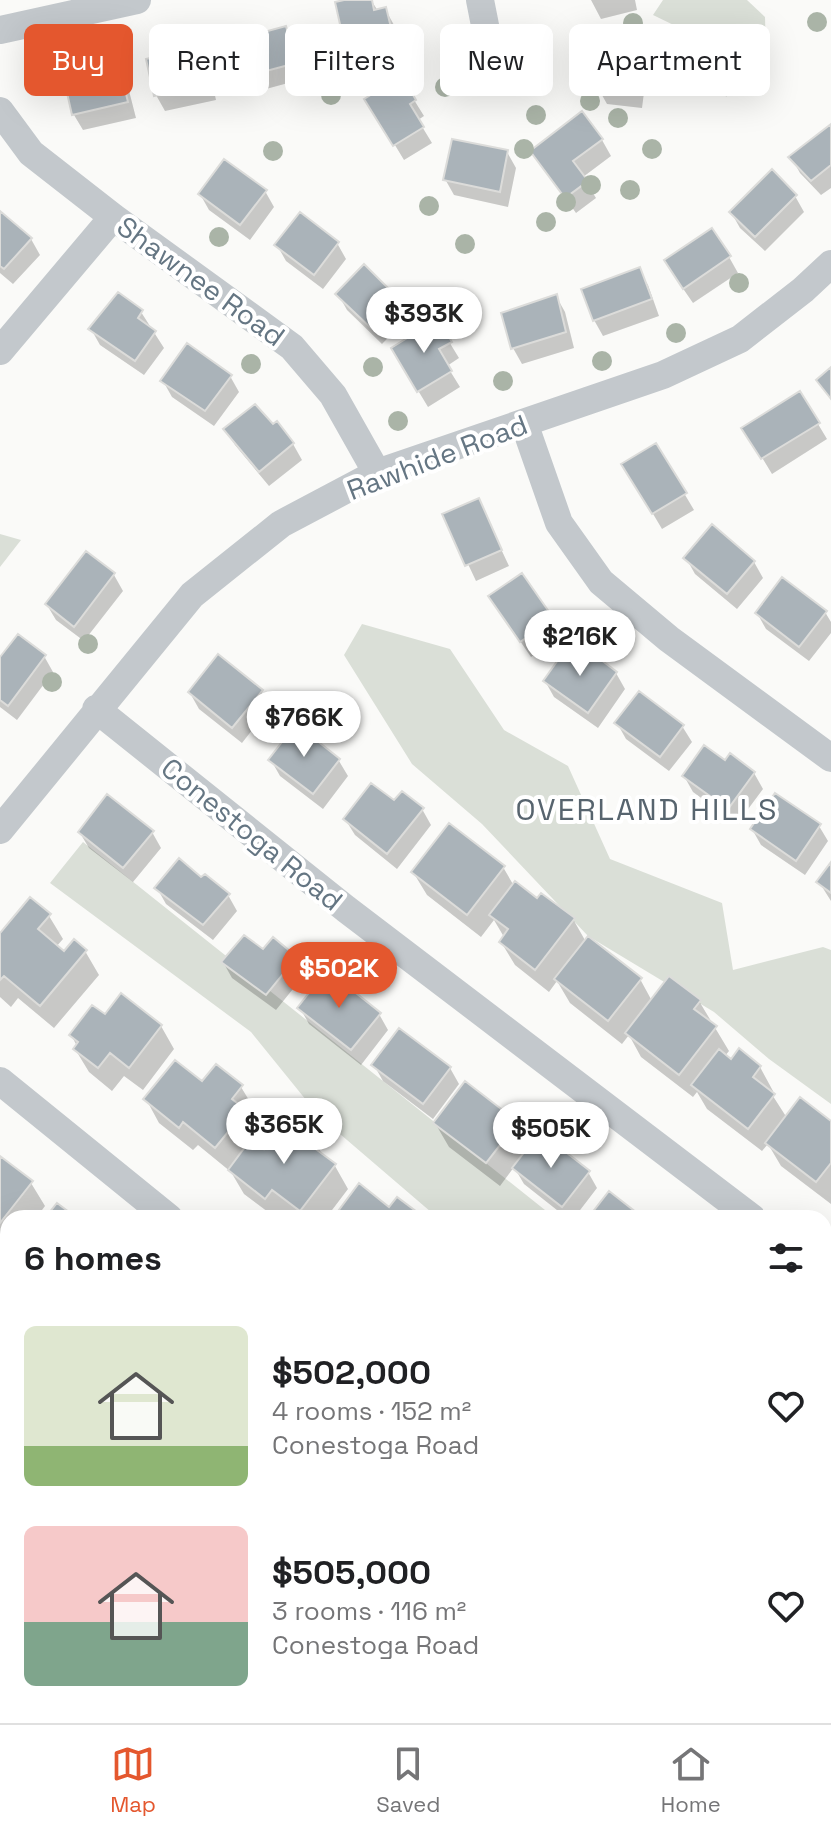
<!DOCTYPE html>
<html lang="en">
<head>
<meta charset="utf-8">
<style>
	body { margin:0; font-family:"Space Grotesk",sans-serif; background:#f2f2f2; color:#202124; height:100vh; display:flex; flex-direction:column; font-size:30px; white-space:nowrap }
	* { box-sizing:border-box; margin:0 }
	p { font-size:26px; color:#757577 }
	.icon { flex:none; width:44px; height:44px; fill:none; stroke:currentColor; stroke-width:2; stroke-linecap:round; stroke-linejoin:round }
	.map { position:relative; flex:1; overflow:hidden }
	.side { position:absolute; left:0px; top:1210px; width:832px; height:514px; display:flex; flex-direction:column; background:#fff; border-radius:24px 24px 0 0; box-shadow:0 8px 32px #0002 }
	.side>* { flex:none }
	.top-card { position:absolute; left:24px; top:24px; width:784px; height:72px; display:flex; gap:16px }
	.price { position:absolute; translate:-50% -68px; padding:0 18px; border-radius:28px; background:#fff; color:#222; font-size:26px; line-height:52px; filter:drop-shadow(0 2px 4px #0008) }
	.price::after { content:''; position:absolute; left:50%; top:48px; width:24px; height:18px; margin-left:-12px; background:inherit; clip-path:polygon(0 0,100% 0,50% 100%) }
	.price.current { background:#e4572e; color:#fff }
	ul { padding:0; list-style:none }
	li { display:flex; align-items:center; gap:24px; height:200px; padding:0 24px }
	li span { display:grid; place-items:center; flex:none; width:224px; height:160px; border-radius:12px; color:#555 }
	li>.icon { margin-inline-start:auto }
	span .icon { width:96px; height:96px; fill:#fffc; stroke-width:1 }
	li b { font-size:34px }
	h2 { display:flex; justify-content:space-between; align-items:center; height:96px; padding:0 24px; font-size:34px }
	.tag { padding:0 28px; border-radius:12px; background:#fff; box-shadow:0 8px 32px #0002; font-size:28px; line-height:72px }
	.tag.current { background:#e4572e; color:#fff }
	.dock { display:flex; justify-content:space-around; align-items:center; height:112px; border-top:2px solid #e0e0e0; background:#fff; font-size:22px; color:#757577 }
	.dock a { display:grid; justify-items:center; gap:4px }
	.dock .current { color:#e4572e }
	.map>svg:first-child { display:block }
</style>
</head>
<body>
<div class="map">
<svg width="831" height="1723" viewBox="0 0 831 1723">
	<rect width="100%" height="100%" fill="#fafaf8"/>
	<path fill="#dadfd7" d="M663,0h84l18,17 1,37 -40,43 -8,-36 -32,-3v-27l-33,-16z
		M0,534l21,6 -21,27z
		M362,624l88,25 54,81 64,36 42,93 112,44 11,67 90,-23 8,3v154l-62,-45 -55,-47 -126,-76 -106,-112 -70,-60 -68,-109z
		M83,842l472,376h-117l-119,-102 -68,-84 -201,-149z
		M824,1436l7,6v93l-7,-6z"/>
	<path fill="#0003" d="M354,0h17l7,11 7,-2 9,16 7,31 -44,10 -9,-16z
		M591,0h44l2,10 -36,9z
		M285,29l9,16 9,34 -56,15 -9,-16z
		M639,38l10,16 -7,54 -35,-4 -9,-16z
		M199,49l9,15 8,36 -51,11 -9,-16z
		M117,63l9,16 10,39 -53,12 -9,-15 -9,-39z
		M401,79l23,37 -6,4 14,23 -28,17 -37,-61z
		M831,126v62l-10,7 -21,-22 -9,-16z
		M602,140l9,16 -28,21 13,21 -20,15 -44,-62z
		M507,152l9,16 -8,39 -54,-12 -9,-16z
		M265,191l9,16 -24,33 -41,-30 -9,-16z
		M795,196l9,16 -39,39 -25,-23 -9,-16z
		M0,213l31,26 9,16 -27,29 -13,-11z
		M337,243l9,16 -23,30 -37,-28 -9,-16z
		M729,257l9,16 -45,30 -18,-26z
		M364,267l35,34 9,16 -26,27 -35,-34 -9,-16z
		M639,270l9,15 11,31 -56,20 -9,-16z
		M556,296l9,16 9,36 -52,16 -9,-16 -10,-34z
		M141,312l23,36 -20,27 -44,-30 -9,-16z
		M437,322l22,36 -12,8 13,21 -32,20 -35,-58z
		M230,376l9,16 -25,34 -42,-29 -9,-16z
		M818,424l9,15 -55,35 -28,-46z
		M226,429l67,15 9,16 -33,26 -34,-41z
		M656,446l38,64 -32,19 -38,-64z
		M478,500l31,66 -33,15 -31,-66z
		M686,558l68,4 9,16 -26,31 -42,-35z
		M114,575l9,16 -39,50 -28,-21 -9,-15z
		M500,612l52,8 9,16 -30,21z
		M825,612l6,10v11l-22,28 -43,-32 -9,-16z
		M44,656l9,16 -36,48 -17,-13v-46z
		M588,662l28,11 9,16 -27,39 -44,-31 -9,-16z
		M261,691l9,16 -28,36 -43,-34 -9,-16z
		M617,723l65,3 10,16 -23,29 -43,-32z
		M271,760l68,1 9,15 -25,33 -43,-33z
		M754,773l9,16 -26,35 -44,-32 -9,-16z
		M394,803l28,6 9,16 -34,44 -42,-34 -10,-16z
		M819,826l9,15 -23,34 -44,-30 -9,-16z
		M152,832l9,16 -28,34 -44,-34 -9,-15z
		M831,865v36l-12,-19z
		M503,867l11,19 59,33 13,23 54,37 12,22h47l30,50 -4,5 7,5 28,6 13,24 -2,2 16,25 44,6v80l-50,-38 -13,-22 -6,7 -55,-42 -10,-17 -4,5 -52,-40 -12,-22 -7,9 -52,-41 -13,-22 -8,11 -34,-27 -14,-23 3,-5 -10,-17 -13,17 -54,-42 -14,-23z
		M201,879l27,16 9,16 -24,29 -47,-36 -9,-16z
		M49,916l14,23 -7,8 8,7 21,-3 14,24 -45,53 -36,-30 -7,9 -11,-10v-61z
		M263,952l33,6 9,16 -29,36 -44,-32 -9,-16z
		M300,1008l79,6 9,16 -27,35 -52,-41z
		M105,1017l56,9 13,23 -31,41 -19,-14 -12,15 -23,-19 -14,-23 2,-3 -6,-11z
		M374,1065l76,3 9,16 -26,35 -50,-38z
		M202,1084l39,3 14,23 -7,8 10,17 -6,8 12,9 49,-14 11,20 11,8 13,23 -22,29h-32l-8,-6 -5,6h-5l-32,-24 -13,-22 -33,-27 -5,5 -34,-27 -13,-24z
		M435,1123h81l14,25 58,24 9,16 -23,30h-7l-43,-34 -10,-17 -14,19 -51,-39z
		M0,1159l31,24 14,23 -9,12h-28v36l-4,4 -4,-3z
		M824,1351l7,6v71l-7,-5z
		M0,1422l8,6v87l-8,-7z
		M829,1566l2,116 -7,3v-117z
		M0,1636l8,6v44l-8,10z
		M265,1716h31l-5,7h-17z
		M305,1716h82l4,7h-91z"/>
	<path fill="#aab3b9" stroke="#dcdcda" stroke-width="2" d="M344,0h28l2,10 12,-3 8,33 -48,11 -11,-49z
		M286,26l10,37 -60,16 -9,-37z
		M603,31l38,5 -8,57 -37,-5z
		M200,46l8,38 -54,12 -8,-37z
		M118,61l10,41 -56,13 -9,-40z
		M402,76l14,24 -6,4 14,23 -31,19 -29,-47z
		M582,111l21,28 -30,22 15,20 -23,17 -35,-47z
		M831,124v41l-20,16 -23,-24z
		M452,139l56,11 -8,42 -57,-12z
		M224,159l43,31 -27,35 -42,-31z
		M772,169l25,26 -42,42 -26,-25z
		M0,211l32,27 -28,31 -4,-3z
		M300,212l39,30 -25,33 -40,-30z
		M712,228l19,28 -48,33 -19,-29z
		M364,264l36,36 -28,29 -37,-35z
		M640,267l12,32 -59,22 -12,-32z
		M118,292l25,18 -5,8 18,13 -21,30 -47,-32z
		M557,294l9,38 -55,17 -10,-36z
		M438,319l14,23 -13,7 13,22 -35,21 -26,-44z
		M187,343l45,32 -27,36 -45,-30z
		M831,367v32l-15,-19z
		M800,391l20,32 -59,36 -20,-31z
		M255,404l18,20 4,-3 17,22 -35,29 -36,-43z
		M656,443l31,50 -35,21 -31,-50z
		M479,498l23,52 -37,16 -23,-52z
		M712,524l43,37 -28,33 -44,-36z
		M86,551l29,22 -41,54 -29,-23z
		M522,573l32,46 -34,23 -32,-46z
		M782,577l45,34 -28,36 -44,-34z
		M18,634l28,21 -38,51 -8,-6v-43z
		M568,646l19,14 5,-7 25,19 -29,41 -45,-32z
		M218,654l45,36 -31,38 -44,-36z
		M639,691l45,34 -24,32 -46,-34z
		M296,724l44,35 -27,35 -45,-34z
		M704,745l21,15 5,-7 25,19 -27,37 -46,-33z
		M371,783l23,17 8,-9 22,17 -37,46 -44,-35z
		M775,793l46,31 -25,37 -46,-32z
		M107,794l47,37 -31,37 -45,-36z
		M449,823l56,43 -38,49 -56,-43z
		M179,858l22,19 4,-3 25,20 -27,31 -49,-37z
		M831,862v31l-15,-11z
		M515,881l22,17 4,-5 34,25 -40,52 -36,-28 9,-13 -19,-14z
		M30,897l21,17 -13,15 26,22 10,-12 13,11 -47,56 -36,-30 -4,4v-47z
		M244,935l19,14 10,-12 24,20 -31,38 -45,-33z
		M588,936l54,42 -34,43 -54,-42z
		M327,970l54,43 -30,37 -54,-42z
		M669,976l32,24 -7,9 23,17 -38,49 -54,-42z
		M121,993l41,32 -33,43 -19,-15 -12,15 -25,-19 5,-7 -9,-7 23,-30 13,9z
		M399,1028l52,39 -28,37 -52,-39z
		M739,1048l22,18 -8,11 22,17 -27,35 -57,-44 28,-36 12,10z
		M175,1060l27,21 14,-17 27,21 -11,14 14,11 -31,38 -32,-26 -4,6 -36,-29z
		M465,1081l53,41 -32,41 -53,-40z
		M800,1097l31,24v42l-15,19 -51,-39z
		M288,1117l27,20 -6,7 27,20 -36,47 -28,-21 -7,9 -37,-29 23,-31 13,10z
		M540,1132l50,39 -28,36 -50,-39z
		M0,1156l33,25 -33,42z
		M359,1183l30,24 8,-10 28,21h-92z
		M609,1191l28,22 -4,5h-45z
		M57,1203l20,15h-32z
		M824,1349l7,5v63l-7,-6z
		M0,1419l8,7v78l-8,-7z
		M830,1563l1,89 -7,3v-89z
		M0,1633l8,7v5l-8,10z
		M824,1695h7v28h-35v-7h28z
		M303,1716h74l9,7h-89z
		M564,1716h84l3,7h-83z"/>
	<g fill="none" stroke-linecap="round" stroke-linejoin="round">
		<path stroke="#c3c8cc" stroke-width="28" d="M480,0l14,71
			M0,30l137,-30
			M0,111l31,42 82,64 179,130 41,48 44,78
			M0,351l113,-134
			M524,423l35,100 42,59 68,57 162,119
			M96,709l250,200 406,309
			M0,830l192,-235 89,-71 96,-51 286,-98 77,-36 63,-49 28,-26
			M0,1081l169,137
			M824,1273l7,5
			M0,1577l8,6
			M173,1716l9,7
			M720,1716l2,7
			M35,1723l5,-7"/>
	</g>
	<g fill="#aab4a7">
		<circle cx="817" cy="22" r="10"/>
		<circle cx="633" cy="23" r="10"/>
		<circle cx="194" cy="37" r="10"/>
		<circle cx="55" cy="62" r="10"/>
		<circle cx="37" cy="76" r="10"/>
		<circle cx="445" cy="87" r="10"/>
		<circle cx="331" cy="95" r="10"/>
		<circle cx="590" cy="101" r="10"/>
		<circle cx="536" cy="115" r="10"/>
		<circle cx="618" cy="118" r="10"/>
		<circle cx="524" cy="149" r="10"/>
		<circle cx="652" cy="149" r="10"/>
		<circle cx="273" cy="151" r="10"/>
		<circle cx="591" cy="185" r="10"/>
		<circle cx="630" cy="190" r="10"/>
		<circle cx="566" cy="202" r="10"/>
		<circle cx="429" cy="206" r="10"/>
		<circle cx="546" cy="222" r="10"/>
		<circle cx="219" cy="237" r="10"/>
		<circle cx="465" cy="244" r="10"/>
		<circle cx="739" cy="283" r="10"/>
		<circle cx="676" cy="333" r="10"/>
		<circle cx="602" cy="361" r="10"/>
		<circle cx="251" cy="364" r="10"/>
		<circle cx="373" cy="367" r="10"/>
		<circle cx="503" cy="381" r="10"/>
		<circle cx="398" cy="421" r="10"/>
		<circle cx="88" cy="644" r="10"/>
		<circle cx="52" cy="682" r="10"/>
	</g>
	<g text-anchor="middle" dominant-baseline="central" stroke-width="8" stroke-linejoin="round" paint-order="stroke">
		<g font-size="28" fill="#657683" stroke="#fff">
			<text transform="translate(201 281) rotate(36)">Shawnee Road</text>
			<text transform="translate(437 457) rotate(-21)">Rawhide Road</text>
			<text transform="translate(252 834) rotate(39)">Conestoga Road</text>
		</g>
		<g font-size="30" letter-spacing="2" fill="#57646e" stroke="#fff">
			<text x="647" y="809">OVERLAND HILLS</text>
		</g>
	</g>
</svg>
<b class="price" style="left:424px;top:355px">$393K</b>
<b class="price" style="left:580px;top:678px">$216K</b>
<b class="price" style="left:304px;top:759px">$766K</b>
<b class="price current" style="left:339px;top:1010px">$502K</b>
<b class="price" style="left:284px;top:1166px">$365K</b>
<b class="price" style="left:551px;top:1170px">$505K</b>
<div class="top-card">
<a class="tag current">Buy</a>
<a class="tag">Rent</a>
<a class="tag">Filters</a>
<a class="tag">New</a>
<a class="tag">Apartment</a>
</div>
<section class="side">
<h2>6 homes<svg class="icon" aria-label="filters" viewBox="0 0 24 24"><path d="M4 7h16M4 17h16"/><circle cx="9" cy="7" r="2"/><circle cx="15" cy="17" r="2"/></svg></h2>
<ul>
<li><span style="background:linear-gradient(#dfe7d0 75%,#8fb573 0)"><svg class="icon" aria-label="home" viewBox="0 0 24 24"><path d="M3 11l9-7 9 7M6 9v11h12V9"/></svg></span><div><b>$502,000</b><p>4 rooms · 152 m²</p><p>Conestoga Road</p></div><svg class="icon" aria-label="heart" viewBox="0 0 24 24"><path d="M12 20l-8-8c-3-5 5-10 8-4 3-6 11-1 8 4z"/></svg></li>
<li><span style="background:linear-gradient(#f6c9c9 60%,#7fa58c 0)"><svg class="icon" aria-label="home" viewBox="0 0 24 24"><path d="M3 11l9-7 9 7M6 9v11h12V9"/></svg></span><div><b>$505,000</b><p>3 rooms · 116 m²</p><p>Conestoga Road</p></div><svg class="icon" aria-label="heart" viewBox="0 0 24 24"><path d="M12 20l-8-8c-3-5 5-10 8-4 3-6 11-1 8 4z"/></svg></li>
</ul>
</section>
</div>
<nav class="dock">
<a class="current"><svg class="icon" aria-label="map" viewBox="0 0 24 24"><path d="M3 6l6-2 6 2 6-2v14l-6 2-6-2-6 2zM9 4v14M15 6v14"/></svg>Map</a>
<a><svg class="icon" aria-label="saved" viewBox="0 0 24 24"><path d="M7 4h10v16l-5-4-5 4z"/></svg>Saved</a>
<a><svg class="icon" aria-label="home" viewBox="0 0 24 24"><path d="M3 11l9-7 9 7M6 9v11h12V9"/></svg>Home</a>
</nav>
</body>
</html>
